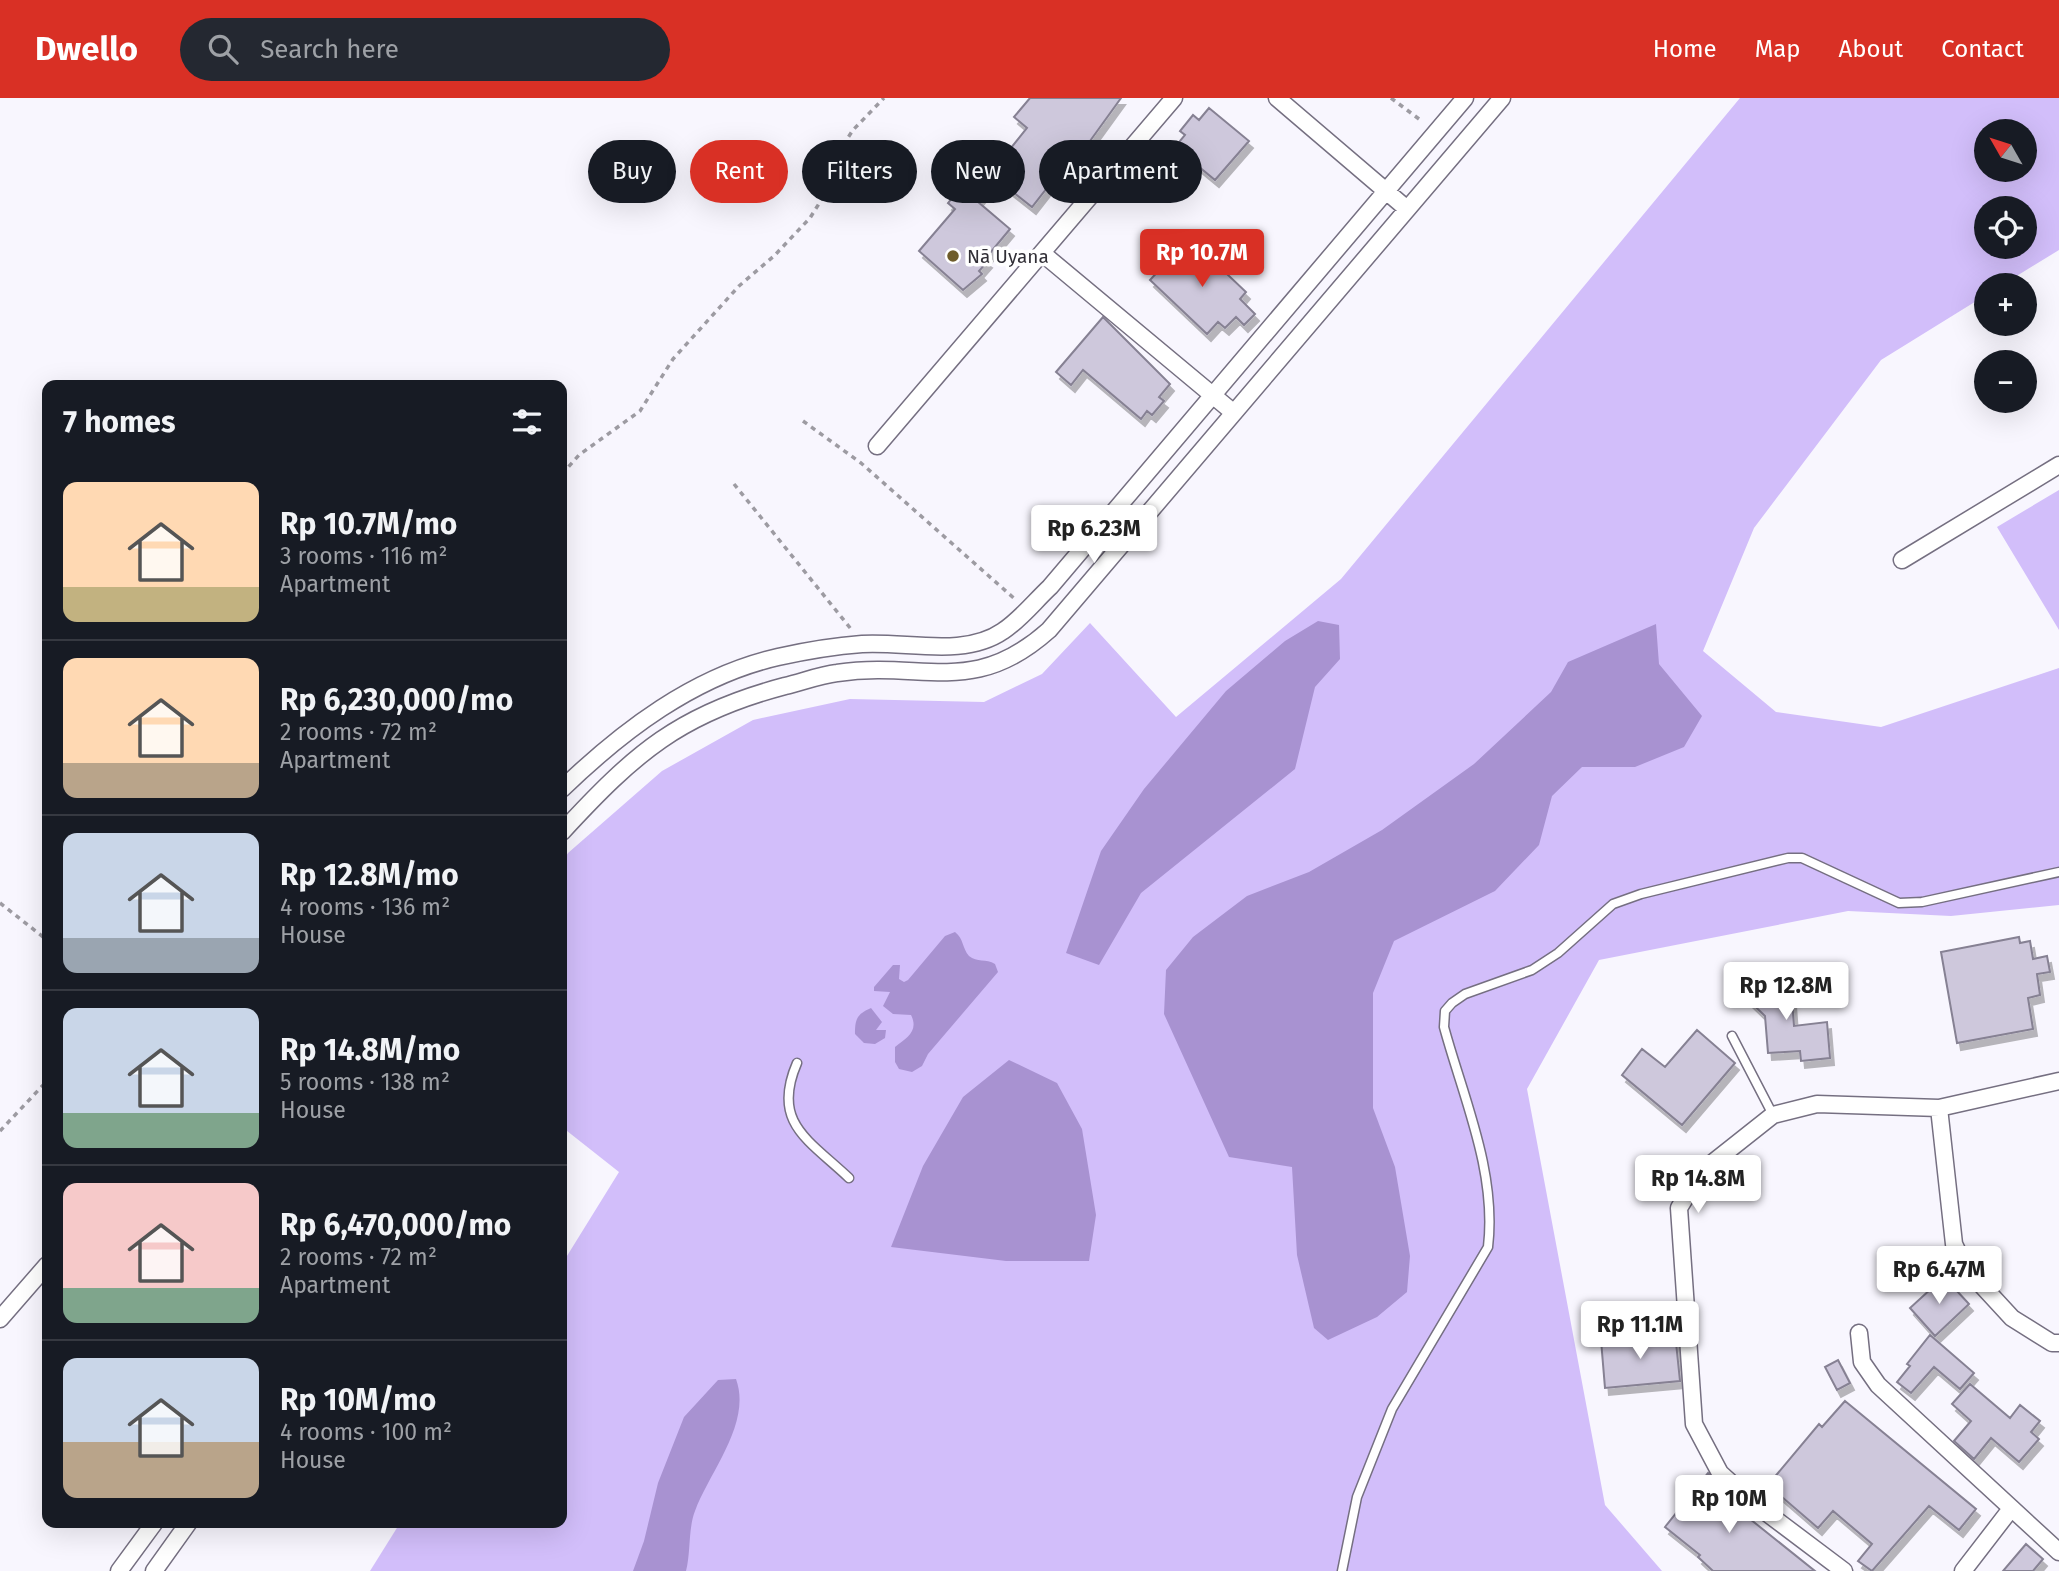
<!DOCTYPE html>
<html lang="en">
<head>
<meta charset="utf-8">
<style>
	body { margin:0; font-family:"Fira Sans",sans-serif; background:#242831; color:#f1f3f6; height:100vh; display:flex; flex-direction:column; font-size:26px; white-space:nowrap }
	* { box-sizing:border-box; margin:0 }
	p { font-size:23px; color:#9ea1a6 }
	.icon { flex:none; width:38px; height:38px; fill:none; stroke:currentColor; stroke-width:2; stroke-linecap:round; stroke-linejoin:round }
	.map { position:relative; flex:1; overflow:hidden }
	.drawer { position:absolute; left:42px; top:282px; width:525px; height:1148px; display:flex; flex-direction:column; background:#171b24; border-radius:14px; box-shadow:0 7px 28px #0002 }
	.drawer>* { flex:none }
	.banner { position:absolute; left:588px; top:42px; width:665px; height:63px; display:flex; gap:14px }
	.needle { width:46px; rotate:309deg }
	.fabs { position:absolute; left:1974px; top:21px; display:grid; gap:14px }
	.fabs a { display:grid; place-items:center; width:63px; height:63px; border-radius:50%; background:#171b24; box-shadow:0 7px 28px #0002; font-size:35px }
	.price { position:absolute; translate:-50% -60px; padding:0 16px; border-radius:7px; background:#fff; color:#222; font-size:23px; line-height:46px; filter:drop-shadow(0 2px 4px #0008) }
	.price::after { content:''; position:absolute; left:50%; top:42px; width:21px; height:16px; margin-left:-10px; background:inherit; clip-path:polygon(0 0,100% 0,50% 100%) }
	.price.current { background:#d93025; color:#fff }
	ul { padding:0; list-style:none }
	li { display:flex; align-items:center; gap:21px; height:175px; padding:0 21px }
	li+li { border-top:2px solid #363941 }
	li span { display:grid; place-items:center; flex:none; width:196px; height:140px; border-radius:14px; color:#555 }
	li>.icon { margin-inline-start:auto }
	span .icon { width:84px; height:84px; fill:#fffc; stroke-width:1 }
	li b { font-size:30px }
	h2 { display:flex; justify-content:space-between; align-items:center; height:84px; padding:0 21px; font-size:30px }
	.pill { padding:0 24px; border-radius:32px; background:#171b24; box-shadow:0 7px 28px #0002; font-size:24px; line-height:63px }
	.pill.current { background:#d93025; color:#fff }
	header { display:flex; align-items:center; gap:42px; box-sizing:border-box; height:98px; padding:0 35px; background:#d93025; color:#fff }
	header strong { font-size:33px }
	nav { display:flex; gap:38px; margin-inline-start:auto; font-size:24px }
	.search { width:490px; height:63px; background:#242831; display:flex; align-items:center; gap:18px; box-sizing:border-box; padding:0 24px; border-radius:38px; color:#9ea1a6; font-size:26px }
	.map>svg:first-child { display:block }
</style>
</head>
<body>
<header>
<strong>Dwello</strong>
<div class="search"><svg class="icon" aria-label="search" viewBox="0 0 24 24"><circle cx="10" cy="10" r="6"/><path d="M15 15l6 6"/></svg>Search here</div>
<nav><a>Home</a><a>Map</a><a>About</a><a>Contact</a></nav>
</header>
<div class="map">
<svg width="2059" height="1473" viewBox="0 0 2059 1473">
	<defs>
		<filter id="shadow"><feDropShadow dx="4" dy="7" stdDeviation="0" flood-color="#0004"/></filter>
	</defs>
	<rect width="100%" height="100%" fill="#f8f6fe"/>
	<path fill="#d2befa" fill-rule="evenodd" d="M1740,0h319v152l-57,35h-16v10l-105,65 -127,168 -51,123 73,61 105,15 178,-59v237l-108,11 -103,-5 -249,49 -72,129 78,416 57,66h-1292l30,-48 162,-1v-258l57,-92 -57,-45v-264l6,-10 94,-82 91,-51 97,-21 134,3 58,-28 48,-51 86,94 165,-138zM1986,33h39v39h-39zM1986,110h39v39h-39z
		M2059,392v140l-62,-103z"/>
	<path fill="#a892d1" d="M1318,523l21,4 1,34 -25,28 -20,82 -154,124 -42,72 -33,-12 35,-102 43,-62 82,-98 59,-50z
		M1656,526l3,40 43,52 -18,31 -49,20h-53l-30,29 -13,49 -44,46 -101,50 -21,52v115l22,59 15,89 -3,36 -30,25 -49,23 -14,-12 -17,-73 -5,-88 -63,-10 -65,-143 2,-44 27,-33 54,-41 62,-24 73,-42 92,-66 77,-72 17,-30z
		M955,834c9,7 7,16 14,24 8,7 17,2 26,8l3,8 -70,82 -6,12 -10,6 -13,-3 -4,-7v-15c12,-9 24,-16 16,-32l-18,-1 -10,-8 7,-14 -16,-1v-4l19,-22h7l-1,14 5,3 4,-2 37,-44z
		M871,910l11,14 -6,8h10l-1,8 -10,6 -11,-1 -9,-9c0,-15 2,-20 16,-26z
		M1009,962l48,23 25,46 14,86 -7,46h-83l-115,-14 32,-81 40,-69z
		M736,1281c16,44 -26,92 -41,132 -7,18 -4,41 -9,60h-53l11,-30 14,-58 26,-66 34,-37z"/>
	<path fill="#cec8dc" stroke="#868193" stroke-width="2" filter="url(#shadow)" d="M1030,0h91l-31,43 -19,22 -3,-2 -36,46 -42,-33 37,-46 -13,-11z
		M1209,10l40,33 -34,39 -40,-33 10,-12 -5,-4 13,-16 6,5z
		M969,79l16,14 -8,10 33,28 -25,30 3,2 -9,10 3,3 -19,16 -44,-39 36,-42 -7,-6z
		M1189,140l57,54 -6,7 15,15 -11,11 -8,-8 -11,11 -7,-6 -11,12 -57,-54z
		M1103,219l67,67 -11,13 5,4 -12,14 -5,-4 -6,8 -58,-49 -12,15 -15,-13z
		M2019,839l1,6 10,-2 3,18 14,-3 3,16 -13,2 3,21 -12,3 5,31 -76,14 -16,-91z
		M1755,874l37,27 2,27 33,-4 3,36 -29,3 -1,-10 -32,2 -3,-37 -25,-24z
		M1697,932l38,33 -53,62 -60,-50 20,-26 23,18z
		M1944,1179l25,27 -34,32 -25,-28z
		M1675,1235l5,48 -75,7 -4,-48z
		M1930,1237l44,38 -14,16 -26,-22 -23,26 -14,-11 13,-16 -3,-2z
		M1838,1262l12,23 -13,7 -12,-23z
		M1970,1286l40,34 10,-13 20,16 -9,11 8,7 -20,23 -28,-24 -17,21 -20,-18 17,-20 -19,-17z
		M1845,1303l131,108 -17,21 -30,-24 -57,65 -14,-10 14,-17 -39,-33 -15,17 -50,-43 51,-61 3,3z
		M1708,1375l20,21 -3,5 90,72h-102l-15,-14 2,-2 -35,-28z
		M2026,1446l17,15 -10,12h-30z"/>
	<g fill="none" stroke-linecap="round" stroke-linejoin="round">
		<g stroke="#756f81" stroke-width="11">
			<path id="lane" d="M1732,938l41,79
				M797,965c-26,60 12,77 52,115
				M1342,1473l15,-74 35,-88 96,-162c9,-75 -25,-150 -44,-220l1,-16 7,-8 13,-9 67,-24 26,-17 55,-49 28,-10 147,-36h14l97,45 23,-1 137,-30"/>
		</g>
		<g stroke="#756f81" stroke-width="19">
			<path id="street" d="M1277,0l130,111
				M1042,155l192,160
				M877,348l297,-348
				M1902,462l157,-95
				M562,691c60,-58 132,-113 216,-132 27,-6 57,-11 84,-13 45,-3 102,14 141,-13 17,-11 32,-30 47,-44l415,-489
				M562,734c73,-79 117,-118 223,-146 17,-4 35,-11 52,-13 88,-13 136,25 212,-43l453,-532
				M1939,1010l15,136 11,23 47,51 40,25h7
				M0,1221l47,-54
				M1859,1235l3,29 16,23 181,167
				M119,1473l36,-49
				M154,1473l35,-49
				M1844,1473l-93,-70 -31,-28 -26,-49 -15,-216 22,-36 72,-57 44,-11 122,4 120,-27
				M1963,1473l47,-61"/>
		</g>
		<path stroke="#9d9ba2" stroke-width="3.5" stroke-dasharray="5 5" stroke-linecap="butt" d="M1391,0l32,24
			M803,323l58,42 155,137
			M562,376l17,-19 61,-44 33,-52 66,-73 35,-30 36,-38 15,-24 11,-38 17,-26 31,-32
			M734,386l117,145
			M0,805l47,37
			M0,1033l47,-50"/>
		<use href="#lane" stroke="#fff" stroke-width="8"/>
		<use href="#street" stroke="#fff" stroke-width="16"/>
	</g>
	<circle fill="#6e5c2a" stroke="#fff" stroke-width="2.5" cx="953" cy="158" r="7"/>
	<g text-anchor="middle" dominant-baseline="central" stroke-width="7" stroke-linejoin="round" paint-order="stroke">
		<g font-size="19" fill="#312f36" stroke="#fff" text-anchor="start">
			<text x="967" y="158">Nā Uyana</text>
		</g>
	</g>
</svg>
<div class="fabs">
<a><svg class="needle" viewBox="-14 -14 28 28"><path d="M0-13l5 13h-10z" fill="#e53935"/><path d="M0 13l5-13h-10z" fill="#9ea1a6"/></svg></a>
<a><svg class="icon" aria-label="locate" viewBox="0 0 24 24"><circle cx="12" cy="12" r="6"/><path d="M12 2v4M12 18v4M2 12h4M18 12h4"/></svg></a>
<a>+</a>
<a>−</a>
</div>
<b class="price current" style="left:1202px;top:191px">Rp 10.7M</b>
<b class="price" style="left:1094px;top:467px">Rp 6.23M</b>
<b class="price" style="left:1786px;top:924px">Rp 12.8M</b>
<b class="price" style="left:1698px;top:1117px">Rp 14.8M</b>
<b class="price" style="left:1939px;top:1208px">Rp 6.47M</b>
<b class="price" style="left:1640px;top:1263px">Rp 11.1M</b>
<b class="price" style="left:1729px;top:1437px">Rp 10M</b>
<div class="banner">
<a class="pill">Buy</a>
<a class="pill current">Rent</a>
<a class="pill">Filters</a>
<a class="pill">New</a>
<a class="pill">Apartment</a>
</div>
<section class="drawer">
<h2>7 homes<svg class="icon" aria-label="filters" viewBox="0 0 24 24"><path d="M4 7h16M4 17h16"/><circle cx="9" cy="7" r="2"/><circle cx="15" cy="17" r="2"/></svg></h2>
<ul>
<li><span style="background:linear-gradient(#ffd9b3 75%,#c2b280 0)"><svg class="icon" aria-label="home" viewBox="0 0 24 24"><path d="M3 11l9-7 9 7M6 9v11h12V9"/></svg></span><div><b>Rp 10.7M/mo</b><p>3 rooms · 116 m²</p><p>Apartment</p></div></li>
<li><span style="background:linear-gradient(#ffd9b3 75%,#b9a48a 0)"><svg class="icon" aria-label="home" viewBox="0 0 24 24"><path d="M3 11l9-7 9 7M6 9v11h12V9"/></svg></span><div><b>Rp 6,230,000/mo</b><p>2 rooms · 72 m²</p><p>Apartment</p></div></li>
<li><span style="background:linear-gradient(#c9d6e8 75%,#9aa5b1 0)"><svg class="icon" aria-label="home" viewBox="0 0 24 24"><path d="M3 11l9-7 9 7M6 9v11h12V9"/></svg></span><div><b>Rp 12.8M/mo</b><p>4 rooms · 136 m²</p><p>House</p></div></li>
<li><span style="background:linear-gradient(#c9d6e8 75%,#7fa58c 0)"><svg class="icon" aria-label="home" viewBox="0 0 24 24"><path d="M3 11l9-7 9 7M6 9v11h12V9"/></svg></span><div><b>Rp 14.8M/mo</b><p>5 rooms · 138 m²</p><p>House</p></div></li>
<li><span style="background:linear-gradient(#f6c9c9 75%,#7fa58c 0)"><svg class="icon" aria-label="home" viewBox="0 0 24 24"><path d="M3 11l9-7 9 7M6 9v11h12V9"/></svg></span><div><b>Rp 6,470,000/mo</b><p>2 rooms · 72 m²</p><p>Apartment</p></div></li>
<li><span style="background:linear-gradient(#c9d6e8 60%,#b9a48a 0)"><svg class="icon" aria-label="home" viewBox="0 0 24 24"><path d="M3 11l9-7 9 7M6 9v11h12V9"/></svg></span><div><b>Rp 10M/mo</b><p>4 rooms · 100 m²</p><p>House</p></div></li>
</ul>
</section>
</div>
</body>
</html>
